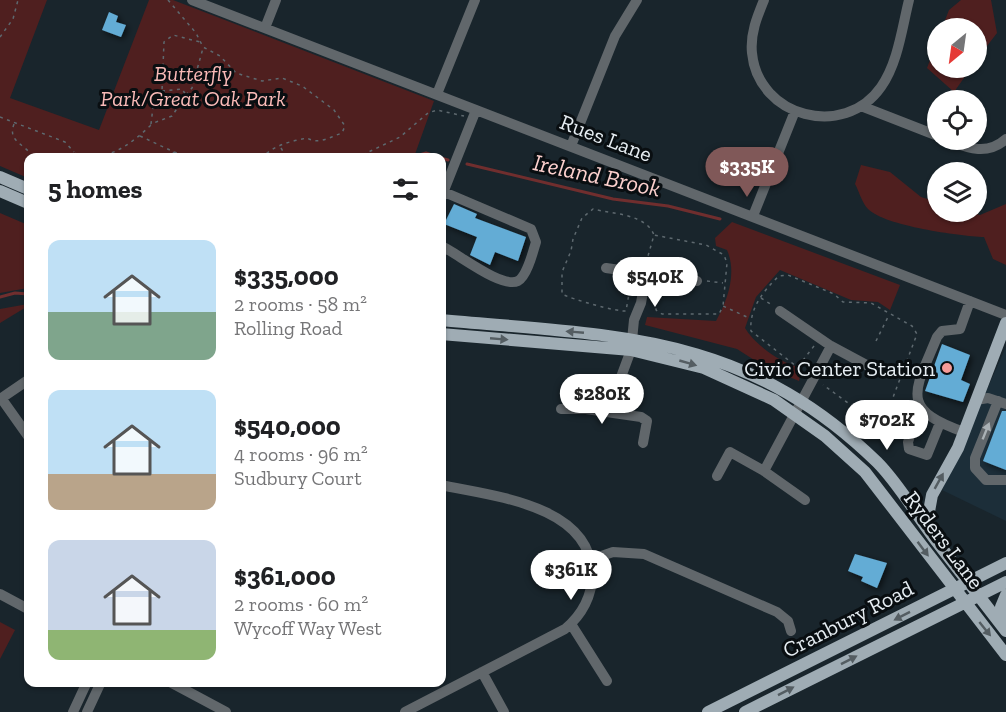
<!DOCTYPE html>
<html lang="en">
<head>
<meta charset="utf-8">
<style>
	body { margin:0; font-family:"Zilla Slab",serif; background:#f6f6f6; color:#202124; height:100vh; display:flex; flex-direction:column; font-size:22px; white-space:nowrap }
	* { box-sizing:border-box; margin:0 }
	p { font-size:20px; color:#757577 }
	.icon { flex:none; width:33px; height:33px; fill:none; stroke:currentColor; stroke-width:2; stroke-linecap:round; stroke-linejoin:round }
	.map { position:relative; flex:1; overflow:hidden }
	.panel { position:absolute; left:24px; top:153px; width:422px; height:534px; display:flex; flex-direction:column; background:#fff; border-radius:12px; box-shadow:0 2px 4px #0004 }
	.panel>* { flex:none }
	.needle { width:39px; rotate:209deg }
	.buttons { position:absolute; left:927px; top:18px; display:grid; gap:12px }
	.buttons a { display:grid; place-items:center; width:60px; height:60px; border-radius:50%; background:#fff; box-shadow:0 2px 4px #0004; font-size:30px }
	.price { position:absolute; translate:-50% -51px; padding:0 14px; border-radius:21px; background:#fff; color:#222; font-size:20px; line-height:39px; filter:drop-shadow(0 2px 3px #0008) }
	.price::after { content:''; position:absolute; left:50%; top:36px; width:18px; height:14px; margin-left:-9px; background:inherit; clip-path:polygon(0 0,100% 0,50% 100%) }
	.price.current { background:#805858; color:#fff }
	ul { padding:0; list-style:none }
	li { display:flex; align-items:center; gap:18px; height:150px; padding:0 24px }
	li span { display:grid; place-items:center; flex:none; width:168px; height:120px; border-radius:12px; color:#555 }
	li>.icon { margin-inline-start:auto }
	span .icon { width:72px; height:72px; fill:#fffc; stroke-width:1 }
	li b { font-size:26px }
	h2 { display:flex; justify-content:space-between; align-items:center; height:72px; padding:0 24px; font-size:26px }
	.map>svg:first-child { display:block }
</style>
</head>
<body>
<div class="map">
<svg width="1006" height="712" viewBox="0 0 1006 712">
	<defs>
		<filter id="shadow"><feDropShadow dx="2.5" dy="2.5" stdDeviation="3" flood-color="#0009"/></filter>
	</defs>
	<rect width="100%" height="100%" fill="#19252c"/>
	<path fill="#1c2e39" d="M1006,347v174l-64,-31z"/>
	<path fill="#4f1f1f" d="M0,0h47l-37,98 89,32 50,-130h24l261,101 -20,56 -386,1v20l-28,-12z
		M961,0h30l6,33 -20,26 -1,-31h-34l7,-18z
		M937,41l1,27h33l-17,24 -27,-24z
		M861,165l29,7 31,25 16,5 1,10h32l10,3 26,-11v61l-13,-6 -9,-22c-25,-1 -99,-11 -116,-28 -6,-6 -9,-18 -13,-25z
		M0,213l28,12v63l-28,5z
		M732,222l168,63 -10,25 -12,-8 -27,-2 -71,-30 -24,27 -11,31c10,17 37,36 57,40l-3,13 -34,-14 -28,-18 -92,-24 2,-8 69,4c12,-21 21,-48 11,-71l-11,-4 -1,-8z
		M28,304v2l-28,17v-14z
		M0,622l15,8 -15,29z"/>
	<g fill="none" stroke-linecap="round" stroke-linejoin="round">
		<path stroke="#702e2e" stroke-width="3" d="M410,158l16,-5 15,5
			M441,158l7,2
			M467,164l146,35 55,7 52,13
			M0,297l15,-4 13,1"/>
	</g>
	<path fill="#64acd5" filter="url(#shadow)" d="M109,12l9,4 -2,6 10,3 -5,12 -19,-7z
		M454,204l23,10 -2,4 51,19 -8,24 -23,-9 -5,13 -20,-10 7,-18 -33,-13z
		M942,344l28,11 -9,25 9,4 -7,18 -38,-11z
		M1002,411h4v59l-23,-9z
		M855,554l32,9 -10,25 -16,-7 2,-4 -15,-6z"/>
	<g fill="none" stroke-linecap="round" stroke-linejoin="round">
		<path stroke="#5e696f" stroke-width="1.5" stroke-dasharray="3 4.5" stroke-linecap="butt" d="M168,0l28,33 7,14 17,9 16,17 26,8 20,-3 20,8 32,24 11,16 -3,7c-12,4 -23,12 -35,5 -15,3 -34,7 -45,20
			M0,37l13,-18 5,-19
			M162,91l20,-2 4,6 -14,21 -21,8 2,-17 9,-16 2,-49 9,-7 27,7
			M186,95l6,-7 11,-40
			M0,117l65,25 9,10
			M14,124c-7,19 12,19 19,34
			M140,136l34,16 -4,6
			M281,148l6,10
			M174,152l16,6
			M70,158l4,-5c31,11 55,-7 77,-28
			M356,158l44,-21 28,-24 9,-3 27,6
			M646,263l8,-28 52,10 18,10 3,8 -4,43
			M707,281l16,2
			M631,282l-5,29c-9,1 -55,-12 -64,-17v-22l9,-21 2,-12 9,-21 11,-9c20,5 53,5 61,26
			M658,286l-2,24 6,4h57l4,-8 26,12
			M761,298l11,7
			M876,341l13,-26
			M814,346l-14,18 -4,2 -45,-35c-2,-22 12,-40 28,-55l9,-1 46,19 9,8 28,1 41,23 5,8 -28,74c-22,16 -47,-11 -66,-23"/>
		<path stroke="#61676b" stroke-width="10" d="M192,0l814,315
			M764,0c-7,17 -14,34 -12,53 6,64 92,87 129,34 17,-24 21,-59 28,-87
			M265,28l11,-28
			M437,94l38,-94
			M861,106l77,30
			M947,140c21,8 40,16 59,-1
			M571,146l44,-110 22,-36
			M441,198l35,-88
			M753,216l42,-105
			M441,246c15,6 60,43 77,35 9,-5 15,-29 18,-39l-5,-13 -87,-37
			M606,268l91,13
			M780,311l51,35 41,22
			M1,398l27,38
			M0,399l28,-19
			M976,400l12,-2 18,6
			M998,401l-23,57v10l11,12h20
			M920,407l-12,35 1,7 18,6 13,-32
			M561,409h25l55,8 6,4 -4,22
			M611,412l7,-27 13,-35 3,-30 7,-17 5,-28
			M964,432c-66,-23 -49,-41 -27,-95l5,-6 18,-2 10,-28
			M764,471l67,-125
			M717,476l13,-24 34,19 41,29
			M590,560l23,-8 31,2 133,58 11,9 3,10
			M0,594l28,15
			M571,624l36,57
			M482,672l22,40
			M170,682l56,30
			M73,712l14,-30
			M87,712l14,-30
			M405,712l160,-83c17,-14 28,-34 27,-56 -2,-68 -99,-77 -151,-88"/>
		<path stroke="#9facb4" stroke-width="12" d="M0,177l28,12
			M0,191l28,12
			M441,320c174,16 302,12 436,142 22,22 38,51 57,76 24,31 48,62 72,93
			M441,334l190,16 73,18 70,32 51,36 40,36 141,183
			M931,530l-3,-13 4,-22 26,-47 48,-125
			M1006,626l-5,-19 5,-12
			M708,712l298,-149
			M745,712l261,-130"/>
	</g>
	<defs><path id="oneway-solid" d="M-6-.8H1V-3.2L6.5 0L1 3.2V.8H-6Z" transform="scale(1.5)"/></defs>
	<g fill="#545d62">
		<use href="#oneway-solid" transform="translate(575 332) rotate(-175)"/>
		<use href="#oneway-solid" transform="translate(499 339) rotate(5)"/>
		<use href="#oneway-solid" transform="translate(688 363) rotate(16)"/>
		<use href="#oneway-solid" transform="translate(939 481) rotate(-61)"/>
		<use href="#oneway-solid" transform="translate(923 549) rotate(53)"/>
		<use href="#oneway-solid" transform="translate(902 616) rotate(153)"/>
		<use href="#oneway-solid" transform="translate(985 629) rotate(51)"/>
		<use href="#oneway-solid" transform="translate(849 660) rotate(-27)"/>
		<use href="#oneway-solid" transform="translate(786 691) rotate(-27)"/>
	</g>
	<use fill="#aab1b5" href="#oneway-solid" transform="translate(986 431) rotate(-68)"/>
	<circle fill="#f59b98" stroke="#090e11" stroke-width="2" cx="947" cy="368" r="6"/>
	<g text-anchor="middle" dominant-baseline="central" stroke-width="6" stroke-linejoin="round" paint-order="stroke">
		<g font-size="22" font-style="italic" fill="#fabab7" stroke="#090e11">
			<text x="193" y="73">Butterfly<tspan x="193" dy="25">Park/Great Oak Park</tspan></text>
		</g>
		<g font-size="22" fill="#e6edf2" stroke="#090e11">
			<text transform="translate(606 138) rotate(21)">Rues Lane</text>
			<text transform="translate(944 540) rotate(53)">Ryders Lane</text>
			<text transform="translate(848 619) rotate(-27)">Cranbury Road</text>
		</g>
		<g font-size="22" fill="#e6edf2" stroke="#090e11" text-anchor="end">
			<text x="935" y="368">Civic Center Station</text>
		</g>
		<g font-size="24" font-style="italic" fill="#fdd1ce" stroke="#090e11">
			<text transform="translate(597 175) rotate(12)">Ireland Brook</text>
		</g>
	</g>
</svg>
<div class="buttons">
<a><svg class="needle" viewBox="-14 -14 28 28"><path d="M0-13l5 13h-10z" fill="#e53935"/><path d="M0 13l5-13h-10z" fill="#757577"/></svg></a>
<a><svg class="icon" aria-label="locate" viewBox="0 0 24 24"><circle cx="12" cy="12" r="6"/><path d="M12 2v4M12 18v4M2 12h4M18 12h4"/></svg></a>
<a><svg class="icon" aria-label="layers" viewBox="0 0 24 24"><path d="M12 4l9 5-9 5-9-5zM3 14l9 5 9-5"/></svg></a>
</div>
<b class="price current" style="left:747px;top:198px">$335K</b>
<b class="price" style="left:655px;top:308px">$540K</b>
<b class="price" style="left:602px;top:425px">$280K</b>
<b class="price" style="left:887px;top:451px">$702K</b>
<b class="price" style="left:571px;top:601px">$361K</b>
<section class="panel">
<h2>5 homes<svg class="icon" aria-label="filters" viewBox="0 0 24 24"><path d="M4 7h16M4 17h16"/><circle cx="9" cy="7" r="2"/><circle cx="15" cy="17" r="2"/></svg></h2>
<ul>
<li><span style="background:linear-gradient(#bfe0f5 60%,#7fa58c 0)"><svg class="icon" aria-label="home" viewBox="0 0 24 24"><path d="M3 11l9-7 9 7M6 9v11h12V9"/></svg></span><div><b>$335,000</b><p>2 rooms · 58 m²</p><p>Rolling Road</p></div></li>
<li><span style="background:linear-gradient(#bfe0f5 70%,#b9a48a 0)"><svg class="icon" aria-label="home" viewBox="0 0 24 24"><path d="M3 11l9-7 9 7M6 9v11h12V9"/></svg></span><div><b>$540,000</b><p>4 rooms · 96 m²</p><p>Sudbury Court</p></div></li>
<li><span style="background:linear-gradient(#c9d6e8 75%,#8fb573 0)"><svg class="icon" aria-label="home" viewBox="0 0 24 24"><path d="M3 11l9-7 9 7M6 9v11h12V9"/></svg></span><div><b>$361,000</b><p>2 rooms · 60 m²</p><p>Wycoff Way West</p></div></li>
</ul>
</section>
</div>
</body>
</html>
